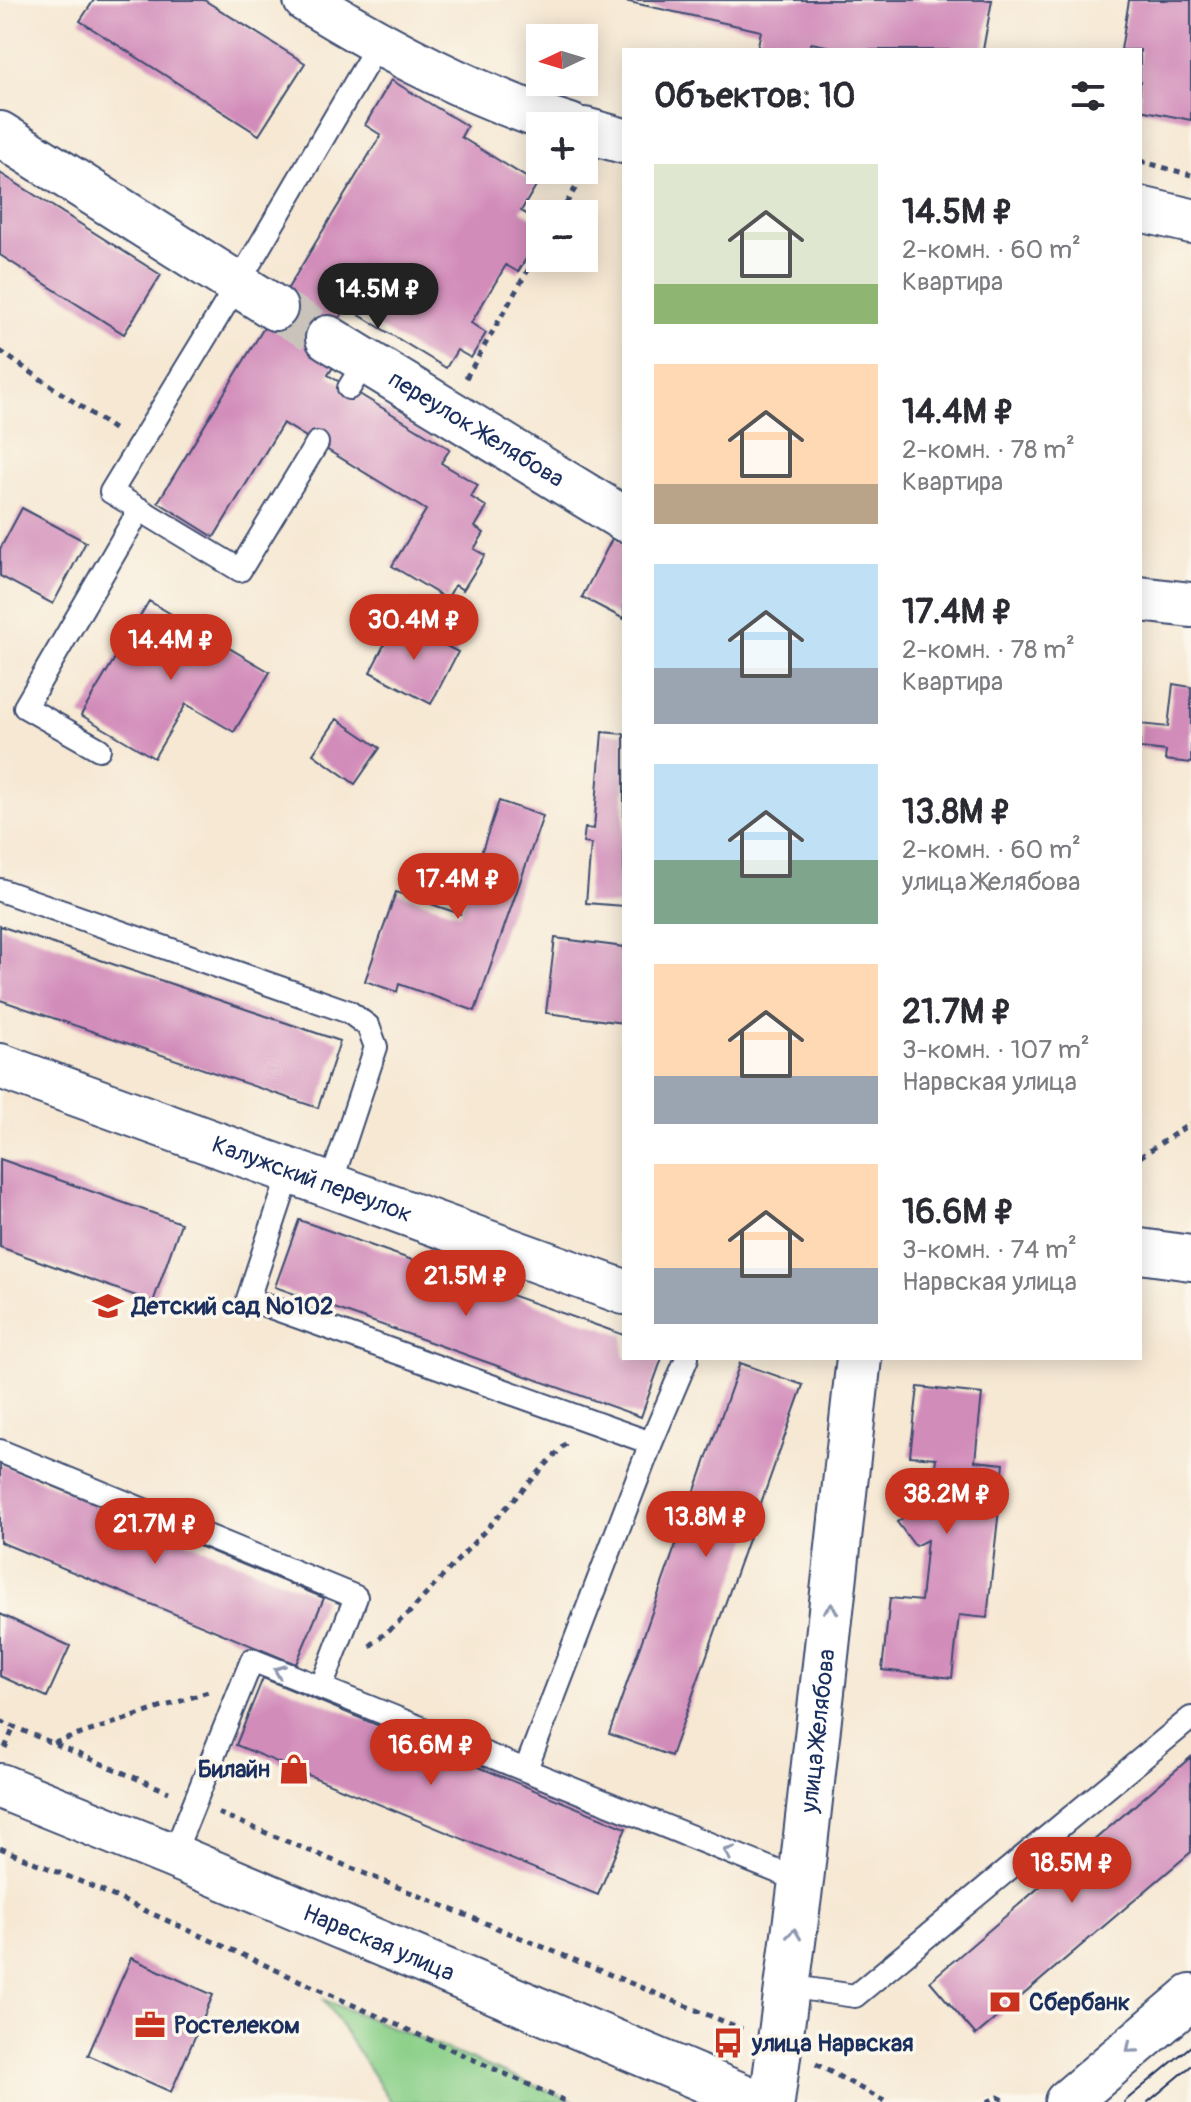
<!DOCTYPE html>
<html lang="ru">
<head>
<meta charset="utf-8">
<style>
	body { margin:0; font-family:Pangolin,sans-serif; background:#f7f7f7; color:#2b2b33; height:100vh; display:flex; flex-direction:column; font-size:30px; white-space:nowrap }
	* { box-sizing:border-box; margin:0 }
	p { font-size:26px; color:#7c7c81 }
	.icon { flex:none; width:44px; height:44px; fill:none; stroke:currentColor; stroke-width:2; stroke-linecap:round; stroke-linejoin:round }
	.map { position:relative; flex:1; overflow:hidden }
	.details { position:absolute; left:622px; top:48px; width:520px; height:1312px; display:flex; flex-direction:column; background:#fff; border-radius:0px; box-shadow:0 4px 20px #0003 }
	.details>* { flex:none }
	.needle { width:52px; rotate:266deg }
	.tools { position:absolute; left:526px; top:24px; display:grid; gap:16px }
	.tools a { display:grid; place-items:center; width:72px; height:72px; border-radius:0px; background:#fff; box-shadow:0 4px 20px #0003; font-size:40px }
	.price { position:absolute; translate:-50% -68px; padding:0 18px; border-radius:28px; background:#c8321e; color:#fff; font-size:26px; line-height:52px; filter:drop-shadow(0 2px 4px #0008) }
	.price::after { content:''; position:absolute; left:50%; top:48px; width:24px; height:18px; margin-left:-12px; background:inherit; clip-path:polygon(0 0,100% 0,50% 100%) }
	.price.on { background:#222; color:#fff }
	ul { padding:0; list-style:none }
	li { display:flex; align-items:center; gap:24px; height:200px; padding:0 32px }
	li span { display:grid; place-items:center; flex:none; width:224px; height:160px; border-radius:0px; color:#555 }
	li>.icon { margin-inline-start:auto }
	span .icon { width:96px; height:96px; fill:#fffc; stroke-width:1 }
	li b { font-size:34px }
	h2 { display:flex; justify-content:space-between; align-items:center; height:96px; padding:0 32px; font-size:34px }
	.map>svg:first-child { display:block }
</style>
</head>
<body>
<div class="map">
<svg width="1191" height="2102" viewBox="0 0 1191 2102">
	<rect width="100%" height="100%" fill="#fbf7ec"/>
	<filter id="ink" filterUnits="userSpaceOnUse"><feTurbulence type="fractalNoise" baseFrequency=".0125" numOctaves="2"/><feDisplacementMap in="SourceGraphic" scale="16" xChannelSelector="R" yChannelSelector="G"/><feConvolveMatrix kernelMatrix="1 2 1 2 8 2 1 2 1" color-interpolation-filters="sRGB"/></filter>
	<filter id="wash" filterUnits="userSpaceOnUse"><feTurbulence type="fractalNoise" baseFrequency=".006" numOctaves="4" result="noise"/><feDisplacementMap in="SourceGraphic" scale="32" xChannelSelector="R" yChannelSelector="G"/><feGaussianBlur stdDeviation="1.8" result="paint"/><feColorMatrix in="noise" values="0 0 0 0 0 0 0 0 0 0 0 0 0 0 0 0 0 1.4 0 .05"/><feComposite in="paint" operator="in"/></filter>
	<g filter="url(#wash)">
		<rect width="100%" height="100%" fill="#f6e8d3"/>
		<path fill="#8cd08a" stroke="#548074" stroke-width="2" d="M324,2000l252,102h-185z"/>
		<g id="blocks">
			<path fill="#d28cba" d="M94,0h110l101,63 -46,72 -179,-114z
				M620,0h372l-9,50h-136l-36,-7 -1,7h-53l4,-19z
				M1129,0h62v120l-51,-10v-60h-19z
				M391,80l76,46 -6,11 76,47 -16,27 19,11v13l-22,37 -12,-7 -35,58 15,10 -15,25 -14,-8 -11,18 -100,-61 -26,44 17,10 -9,14 122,74 -9,14 37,22 -7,12 16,10 -12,20 9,6 -10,16 11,6 -22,35 -8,-5 -8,14 -55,-33 34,-56 -143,-87 -69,114 -56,-35 223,-367 -16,-10z
				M0,173l161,102 -37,59 -124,-79z
				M22,508l64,34 -33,62 -53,-28v-27z
				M613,537l11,6v76l-42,-22z
				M149,601l121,71 -36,60 -48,-28 -32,54 -73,-43z
				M397,620l61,32 -27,52 -61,-32z
				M1173,684l18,3v76l-26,-3 1,-9 -26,-3v-24l28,3z
				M337,719l43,29 -25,36 -42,-30z
				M602,732l22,2v172l-38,-3 5,-59 -8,-1 2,-15 9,1z
				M499,801l44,15 -68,195 -76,-27 -2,8 -32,-11 31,-89 64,22z
				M0,926l340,115 -22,67 -318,-108z
				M555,938l69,9v76l-78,-10z
				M0,1159l181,64 -28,79 -153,-55z
				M299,1220l325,115v23h38l-21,59 -366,-130z
				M740,1363l63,22 -132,371 -62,-22z
				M918,1387l64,7 -7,67 29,3 -17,154 -28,-3 -7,63 -70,-8 8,-72 31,3 6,-61 -12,6 -18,-24 24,-17 9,11 6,-58 -26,-2z
				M0,1464l324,134 -28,66 -296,-122z
				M0,1614l70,32 -23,51 -47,-21z
				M263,1678l363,150 -28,67 -362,-150z
				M1191,1757v95l-215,183 -46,-54z
				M131,1958l82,37 -42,97 -83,-37z"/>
		</g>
	</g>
	<g filter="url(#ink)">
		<use href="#blocks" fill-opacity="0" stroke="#3c4b70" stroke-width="2"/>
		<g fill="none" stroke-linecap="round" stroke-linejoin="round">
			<path stroke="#cac3bc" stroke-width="44" stroke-dasharray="44 22" stroke-linecap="butt" d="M275,308l53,30"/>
			<g stroke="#3c4b70" stroke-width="26">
				<path id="service" d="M349,388l17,-28
					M317,443l-77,127 -129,-78 126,-207 141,-241
					M99,749l-74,-42 115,-198
					M0,890l349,122 19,14 8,21 -46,139
					M290,1172l-42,127 403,144
					M0,1451l356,146 -35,91
					M526,1769l125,-326 36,-85
					M173,1856l79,-196 549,221
					M787,1986l68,10 336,-278"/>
			</g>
			<g stroke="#3c4b70" stroke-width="48">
				<g id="minor">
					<path d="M0,134l275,174"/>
					<path id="s1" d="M328,338l296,181"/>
					<path d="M1140,599l51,6"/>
					<path id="s2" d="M0,1066l624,226"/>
					<path d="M1140,1251l51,7"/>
					<path id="s3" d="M772,2102l29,-221 58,-523"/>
				</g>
			</g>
			<g stroke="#3c4b70" stroke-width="48">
				<path id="tertiary" d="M306,0c83,51 170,97 264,126
					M584,130l40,11
					M1140,209l51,12"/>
			</g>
			<g stroke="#3c4b70" stroke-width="48">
				<g id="secondary">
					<path id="s4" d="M0,1786l173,70 584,246"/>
				</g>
			</g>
			<g stroke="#3c4b70" stroke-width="48">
				<path id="primary" d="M1067,2102l124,-105"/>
			</g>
			<path stroke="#3c4b70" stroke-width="5" stroke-dasharray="6 6" stroke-linecap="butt" d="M1140,161l51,14
				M560,214l26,-44
				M0,351l115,79
				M466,378l74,-129
				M1140,1157l51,-34
				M370,1646l38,-32 158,-171
				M0,1721l169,71
				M54,1743l154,-51
				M5,1748l9,-21
				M218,1813l524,216
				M0,1848l91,38 476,216
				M816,2064l70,38
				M987,2102l11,-5 10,5"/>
			<use href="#service" stroke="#fff" stroke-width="22"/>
			<use href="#minor" stroke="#fff" stroke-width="44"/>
			<use href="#tertiary" stroke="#fff" stroke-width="44"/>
			<use href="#secondary" stroke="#fff" stroke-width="44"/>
			<use href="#primary" stroke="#fff" stroke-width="44"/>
			<path stroke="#1b2f5e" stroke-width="2" d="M1124,2102l67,-56
				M1148,2102l43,-36"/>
		</g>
		<defs><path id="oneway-chevron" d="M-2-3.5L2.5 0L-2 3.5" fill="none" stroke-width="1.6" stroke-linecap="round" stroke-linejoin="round" transform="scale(2)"/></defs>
		<g stroke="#8d97ae">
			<use href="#oneway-chevron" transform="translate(831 1609) rotate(-84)"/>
			<use href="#oneway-chevron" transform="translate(279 1671) rotate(-158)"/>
			<use href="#oneway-chevron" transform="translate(729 1852) rotate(-158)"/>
			<use href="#oneway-chevron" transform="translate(794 1934) rotate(-83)"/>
			<use href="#oneway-chevron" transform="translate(1131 2048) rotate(140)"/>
		</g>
	</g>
	<defs>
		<g id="school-bare" transform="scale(2.4)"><path d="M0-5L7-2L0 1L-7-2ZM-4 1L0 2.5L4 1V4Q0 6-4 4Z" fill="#c8321e" stroke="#fbf7ec" stroke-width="2.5" paint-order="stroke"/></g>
		<g id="shop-bare" transform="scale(2.4)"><path d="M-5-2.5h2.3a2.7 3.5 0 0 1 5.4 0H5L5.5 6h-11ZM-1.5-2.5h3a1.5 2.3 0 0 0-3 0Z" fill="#c8321e" stroke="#fbf7ec" stroke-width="2.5" paint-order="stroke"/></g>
		<g id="bank-bare" transform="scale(2.4)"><path d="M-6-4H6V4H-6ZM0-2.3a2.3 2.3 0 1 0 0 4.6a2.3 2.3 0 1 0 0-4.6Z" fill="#c8321e" stroke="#fbf7ec" stroke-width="2.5" paint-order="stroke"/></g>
		<g id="office-bare" transform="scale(2.4)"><path d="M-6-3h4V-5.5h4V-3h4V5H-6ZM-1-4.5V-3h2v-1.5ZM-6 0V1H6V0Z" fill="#c8321e" stroke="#fbf7ec" stroke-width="2.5" paint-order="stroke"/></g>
		<g id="bus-bare" transform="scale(2.4)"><path d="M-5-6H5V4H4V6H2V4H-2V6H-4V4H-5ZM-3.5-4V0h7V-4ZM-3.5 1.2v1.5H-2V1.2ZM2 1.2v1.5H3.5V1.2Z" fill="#c8321e" stroke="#fbf7ec" stroke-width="2.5" paint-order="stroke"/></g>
	</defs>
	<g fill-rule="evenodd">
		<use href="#school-bare" x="108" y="1306"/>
		<use href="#shop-bare" x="294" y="1769"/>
		<use href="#bank-bare" x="1005" y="2002"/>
		<use href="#office-bare" x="150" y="2025"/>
		<use href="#bus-bare" x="728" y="2043"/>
	</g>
	<g text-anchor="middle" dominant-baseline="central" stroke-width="7" stroke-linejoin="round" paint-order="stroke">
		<g font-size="24" fill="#1b2f5e" stroke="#fbf7ec">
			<text stroke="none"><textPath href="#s1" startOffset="174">переулок Желябова</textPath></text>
			<text stroke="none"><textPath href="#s2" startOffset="332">Калужский переулок</textPath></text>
			<text stroke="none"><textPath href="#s3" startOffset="374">улица Желябова</textPath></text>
			<text stroke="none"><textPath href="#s4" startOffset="410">Нарвская улица</textPath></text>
		</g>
		<g font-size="24" font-weight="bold" fill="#1b2f5e" stroke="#fbf7ec" text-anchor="start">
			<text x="132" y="1306">Детский сад №102</text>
			<text x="270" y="1769" text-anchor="end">Билайн</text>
			<text x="1029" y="2002">Сбербанк</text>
			<text x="174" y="2025">Ростелеком</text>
			<text x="752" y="2043">улица Нарвская</text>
		</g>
	</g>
</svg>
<div class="tools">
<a><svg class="needle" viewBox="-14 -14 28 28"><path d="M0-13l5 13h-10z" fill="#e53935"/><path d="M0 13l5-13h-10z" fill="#7c7c81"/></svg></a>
<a>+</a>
<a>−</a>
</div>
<b class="price on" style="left:378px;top:331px">14.5M ₽</b>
<b class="price" style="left:414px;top:662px">30.4M ₽</b>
<b class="price" style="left:171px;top:682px">14.4M ₽</b>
<b class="price" style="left:458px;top:921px">17.4M ₽</b>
<b class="price" style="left:466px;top:1318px">21.5M ₽</b>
<b class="price" style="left:947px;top:1536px">38.2M ₽</b>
<b class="price" style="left:706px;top:1559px">13.8M ₽</b>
<b class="price" style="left:155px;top:1566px">21.7M ₽</b>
<b class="price" style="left:431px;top:1787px">16.6M ₽</b>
<b class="price" style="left:1072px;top:1905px">18.5M ₽</b>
<section class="details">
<h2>Объектов: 10<svg class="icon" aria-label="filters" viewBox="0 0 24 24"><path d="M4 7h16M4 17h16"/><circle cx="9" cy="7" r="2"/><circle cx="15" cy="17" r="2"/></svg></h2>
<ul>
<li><span style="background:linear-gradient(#dfe7d0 75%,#8fb573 0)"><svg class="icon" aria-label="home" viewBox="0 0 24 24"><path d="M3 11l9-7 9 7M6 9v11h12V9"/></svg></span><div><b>14.5M ₽</b><p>2-комн. · 60 m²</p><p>Квартира</p></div></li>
<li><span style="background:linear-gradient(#ffd9b3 75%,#b9a48a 0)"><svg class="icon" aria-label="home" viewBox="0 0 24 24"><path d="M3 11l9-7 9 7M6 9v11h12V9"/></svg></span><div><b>14.4M ₽</b><p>2-комн. · 78 m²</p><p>Квартира</p></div></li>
<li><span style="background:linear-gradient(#bfe0f5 65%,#9aa5b1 0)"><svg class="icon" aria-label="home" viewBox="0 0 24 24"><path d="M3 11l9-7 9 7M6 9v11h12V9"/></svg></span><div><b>17.4M ₽</b><p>2-комн. · 78 m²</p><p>Квартира</p></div></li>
<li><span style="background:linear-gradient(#bfe0f5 60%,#7fa58c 0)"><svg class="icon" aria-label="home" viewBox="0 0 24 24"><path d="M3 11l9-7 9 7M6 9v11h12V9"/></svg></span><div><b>13.8M ₽</b><p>2-комн. · 60 m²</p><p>улица Желябова</p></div></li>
<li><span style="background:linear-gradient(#ffd9b3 70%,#9aa5b1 0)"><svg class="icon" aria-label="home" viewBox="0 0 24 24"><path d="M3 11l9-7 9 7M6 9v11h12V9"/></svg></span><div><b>21.7M ₽</b><p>3-комн. · 107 m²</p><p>Нарвская улица</p></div></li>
<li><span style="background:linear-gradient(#ffd9b3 65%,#9aa5b1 0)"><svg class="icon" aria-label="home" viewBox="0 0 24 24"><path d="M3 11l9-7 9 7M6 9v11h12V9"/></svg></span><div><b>16.6M ₽</b><p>3-комн. · 74 m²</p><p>Нарвская улица</p></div></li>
</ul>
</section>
</div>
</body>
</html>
